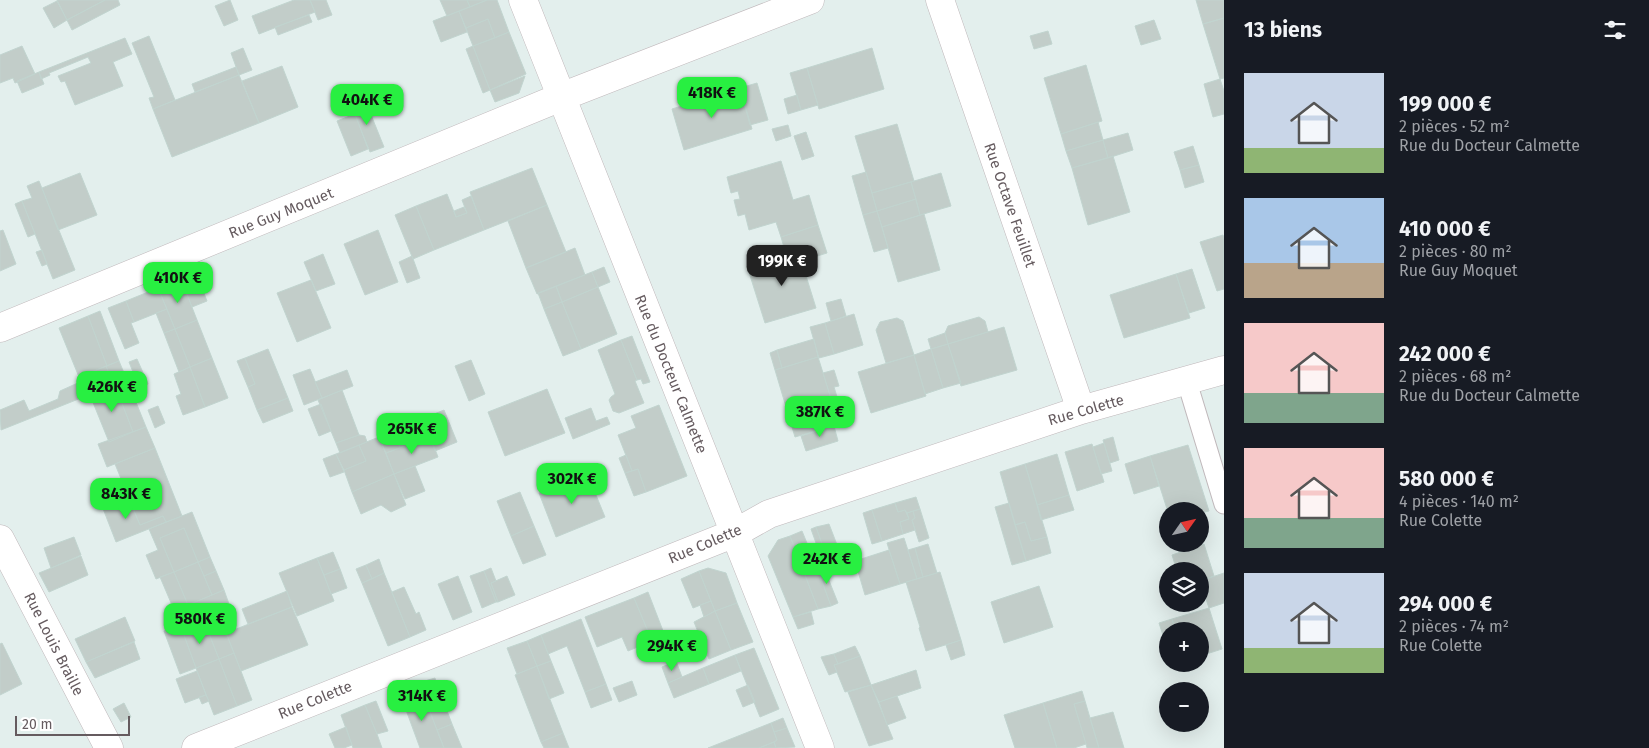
<!DOCTYPE html>
<html lang="fr">
<head>
<meta charset="utf-8">
<style>
	body { margin:0; font-family:"Fira Sans",sans-serif; background:#242831; color:#f1f3f6; height:100vh; display:flex; flex-direction:column; font-size:19px; white-space:nowrap }
	* { box-sizing:border-box; margin:0 }
	p { font-size:16px; color:#9ea1a6 }
	.icon { flex:none; width:28px; height:28px; fill:none; stroke:currentColor; stroke-width:2; stroke-linecap:round; stroke-linejoin:round }
	.map { position:relative; flex:1; overflow:hidden }
	.panel { display:flex; flex-direction:column; background:#171b24; width:425px }
	.panel>* { flex:none }
	.needle { width:32px; rotate:56deg }
	.buttons { position:absolute; left:1159px; top:502px; display:grid; gap:10px }
	.buttons a { display:grid; place-items:center; width:50px; height:50px; border-radius:50%; background:#171b24; box-shadow:0 5px 20px #0002; font-size:25px }
	.scale { position:absolute; left:15px; bottom:12px; width:115px; box-sizing:border-box; padding-left:5px; border:2px solid #655b5f; border-top:0; font-size:14px; line-height:18px; white-space:nowrap; color:#655b5f; -webkit-text-stroke:4px #fff; paint-order:stroke }
	.price { position:absolute; translate:-50% -42px; padding:0 11px; border-radius:10px; background:#28ef41; color:#111; font-size:16px; line-height:32px; filter:drop-shadow(0 1px 2px #0008) }
	.price::after { content:''; position:absolute; left:50%; top:30px; width:15px; height:11px; margin-left:-8px; background:inherit; clip-path:polygon(0 0,100% 0,50% 100%) }
	.price.on { background:#222; color:#fff }
	ul { padding:0; list-style:none }
	li { display:flex; align-items:center; gap:15px; height:125px; padding:0 20px }
	li span { display:grid; place-items:center; flex:none; width:140px; height:100px; border-radius:0px; color:#555 }
	li>.icon { margin-inline-start:auto }
	span .icon { width:60px; height:60px; fill:#fffc; stroke-width:1 }
	li b { font-size:21px }
	h2 { display:flex; justify-content:space-between; align-items:center; height:60px; padding:0 20px; font-size:21px }
	main { display:flex; flex:1; min-height:0 }
	.map>svg:first-child { display:block }
</style>
</head>
<body>
<main>
<div class="map">
<svg width="1224" height="748" viewBox="0 0 1224 748">
	<rect width="100%" height="100%" fill="#e3efed"/>
	<path fill="#c2cdc9" stroke="#c1d4cf" d="M57,0h48l-38,20z
		M105,0h13l2,5 -48,25 -5,-10z
		M230,0l8,20 -14,6 -9,-20z
		M294,0h16l5,12 -56,22 -7,-18z
		M310,0h16l6,15 -14,5z
		M440,0h27l3,7 -23,9z
		M467,0h20l-17,7z
		M487,0h10l12,32 -14,6 -7,-19 -22,9 -7,-17z
		M1196,0h28v18l-21,6z
		M57,1l10,19 -13,8 -11,-20z
		M459,11l8,21 -26,10 -8,-21z
		M309,15l3,7 -34,13 -3,-8z
		M1224,18v60l-4,1 -17,-55z
		M488,19l7,19 -22,8 -7,-18z
		M1154,20l7,19 -20,6 -6,-19z
		M1048,31l4,13 -18,5 -4,-13z
		M509,32l17,42 -36,16 -17,-44z
		M149,36l26,64 -22,9 -4,-11 5,-1 -22,-54z
		M125,38l7,16 -19,8 10,24 -48,19 -10,-24 -4,1 -3,-6 33,-13 -3,-6 -39,16 1,2 -9,4 -2,-7z
		M22,46l13,28 -20,9 -2,-5 -13,5v-28z
		M473,46l17,44 -7,3 -17,-44z
		M243,48l9,22 -13,5 -8,-22z
		M872,48l12,41 -65,20 -12,-41z
		M1086,65l16,56 -41,13 -17,-56z
		M282,66l16,41 -39,16 -17,-42z
		M236,67l3,8 -44,17 -3,-8z
		M807,68l11,37 -17,5 -11,-37z
		M39,72l5,12 -22,9 -5,-12z
		M239,75l20,48 -87,34 -19,-48z
		M525,76l-6,17 -24,9 -5,-12z
		M1220,79l4,12v23l-11,3 -9,-33z
		M757,83l11,37 -18,5 -10,-37z
		M740,88l12,41 -68,21 -12,-41z
		M797,95l4,15 -13,4 -4,-15z
		M365,100l19,47 -14,5 -19,-47z
		M355,114l13,35 -17,7 -14,-35z
		M1098,122l5,18 -37,11 -5,-17z
		M897,124l17,57 -42,12 -17,-57z
		M788,125l3,11 -15,5 -4,-12z
		M806,132l8,24 -12,4 -8,-24z
		M1128,133l5,17 -25,8 -5,-18z
		M1103,140l5,18 -36,10 -6,-17z
		M1193,146l6,19 -19,5 -6,-18z
		M1113,156l17,56 -42,13 -16,-57z
		M781,161l12,39 16,-5 9,30 -37,12 -5,-15 -27,8 -4,-16 -7,2 -4,-16 6,-1 -2,-8 -7,2 -4,-16z
		M1199,165l5,17 -19,6 -5,-18z
		M532,168l15,37 -63,25 -14,-38z
		M866,172l11,39 -14,4 -11,-39z
		M80,173l17,42 -39,15 -16,-42z
		M941,173l10,33 -31,9 -9,-33z
		M39,181l36,89 -22,9 -31,-78 10,-3 -5,-12z
		M911,182l5,17 -39,12 -5,-18z
		M447,194l9,23 11,-4 -5,-13 9,-4 13,34 -50,20 -18,-44z
		M916,199l4,16 -38,12 -5,-16z
		M22,201l13,33 -7,3 -13,-33z
		M547,205l19,47 -40,16 -18,-47z
		M416,206l18,44 -21,9 -18,-44z
		M464,207l3,6 -11,4 -2,-6z
		M877,211l11,37 -14,4 -11,-37z
		M924,214l16,56 -42,12 -16,-55z
		M818,225l9,28 -26,8 -3,-11 -12,4 -5,-17z
		M3,230l13,34 -16,7v-40z
		M378,230l20,52 -33,13 -21,-51z
		M1223,235l1,4v50l-7,2 -17,-49z
		M575,248l10,27 -48,19 -11,-26z
		M42,250l5,14 -5,2 -6,-14z
		M798,250l18,58 -51,15 -18,-57z
		M323,254l12,30 -19,7 -12,-29z
		M412,256l8,22 -13,5 -8,-21z
		M604,267l6,15 -12,5 -6,-15z
		M1192,269l13,39 -16,5 -13,-39z
		M592,272l6,15 -36,15 -6,-16z
		M196,273l11,28 -15,6 -11,-28z
		M1176,274l14,44 -66,20 -14,-43z
		M181,279l16,41 -22,9 -17,-41z
		M311,280l20,48 -34,14 -20,-49z
		M556,286l6,16 -18,7 -6,-16z
		M598,287l19,47 -36,15 -19,-47z
		M158,288l9,21 -33,13 -8,-21z
		M841,299l5,17 -15,5 -5,-18z
		M126,301l8,21 -3,1 8,20 -14,6 -17,-41z
		M562,302l19,47 -18,7 -19,-47z
		M167,309l8,20 -11,4 -8,-20z
		M100,311l19,50 -12,5 -19,-50z
		M854,314l9,31 -29,9 -9,-31z
		M88,316l19,50 -28,11 -20,-49z
		M979,317l6,4 3,11 -40,12 -3,-11 3,-7z
		M897,318l6,3 11,34 -28,8 -10,-33 4,-8z
		M197,320l15,38 -22,9 -15,-38z
		M825,323l9,31 -15,4 -9,-31z
		M1004,327l13,43 -56,16 -13,-42z
		M175,329l15,38 -11,5 -15,-39z
		M945,333l3,11 -17,5 -3,-10z
		M632,336l18,46 -7,2 -2,-5 -4,1 -16,-40z
		M814,339l4,18 -36,11 -5,-18z
		M621,340l16,40 -2,1 9,22 -25,10 -6,-2 -4,-11 2,-3 4,-3 -17,-44z
		M948,344l13,39 -18,5 -12,-39z
		M268,349l20,49 -31,12 -9,-23 7,-3 -10,-26z
		M931,349l12,39 -18,6 -11,-39z
		M777,350l5,18 -7,2 -5,-17z
		M914,355l12,41 -55,17 -13,-41z
		M818,357l21,67 -44,13 -20,-67z
		M212,358l16,40 -23,9 -15,-40z
		M245,358l10,26 -7,3 -11,-26z
		M137,359l11,25 -9,3 -10,-25z
		M471,360l14,34 -16,7 -14,-35z
		M119,361l8,19 -13,5 -8,-19z
		M106,366l8,19 -28,11 -7,-19z
		M190,367l15,40 -22,8 -7,-19 5,-2 -7,-20z
		M310,369l12,29 -18,7 -11,-30z
		M347,370l6,16 -31,12 -7,-16z
		M834,370l5,16 -5,1 4,13 -6,2 -9,-29z
		M127,380l19,47 -13,5 -18,-47z
		M80,382l6,14 -85,34 -1,-20 24,-10 5,11 29,-12 2,-8z
		M115,385l18,47 -24,10 -19,-47z
		M547,389l18,44 -60,23 -17,-44z
		M342,390l17,45 -23,8 -18,-43z
		M288,398l5,13 -30,12 -6,-13z
		M321,404l10,27 -12,5 -11,-27z
		M659,405l28,71 -41,16 -8,-23 -6,2 -14,-36 18,-7 -5,-12z
		M158,406l7,17 -10,5 -7,-18z
		M591,408l5,13 11,-4 3,7 -37,15 -8,-21z
		M444,410l13,32 -22,9 -13,-32z
		M422,419l8,17 -11,4 -6,-17z
		M413,423l6,17 -19,8 -6,-17z
		M834,426l4,15 -32,10 -5,-15z
		M146,427l9,21 -48,19 -9,-23z
		M394,431l6,17 -14,5 -7,-16z
		M359,435l6,1 2,6 -27,11 -4,-10z
		M430,436l8,21 -44,17 -8,-21z
		M379,437l15,37 -42,18 -8,-22 22,-9 -7,-16z
		M1113,437l6,23 -9,3 -7,-23z
		M1104,443l8,28 -11,3 -8,-27z
		M1092,444l12,38 -27,9 -12,-39z
		M359,445l7,16 -22,9 -8,-16z
		M1188,445l21,66 -9,2v-2l-32,1 -18,-56z
		M155,448l27,68 -16,6 -3,-6 -23,9 -25,-61z
		M336,454l8,18 -14,5 -7,-18z
		M1057,454l12,41 -32,10 -12,-41z
		M626,455l6,16 -7,2 -6,-15z
		M1150,456l9,30 -25,8 -9,-30z
		M1025,464l22,73 -16,4 -6,-19 -10,3 -15,-53z
		M415,466l10,25 -20,8 -11,-25z
		M638,469l8,23 -12,4 -9,-23z
		M587,473l18,44 -49,20 -17,-44z
		M394,474l12,31 -15,7 -10,-7 -20,9 -9,-22z
		M520,492l14,34 -23,10 -14,-35z
		M1069,495l5,15 -33,10 -4,-15z
		M128,497l12,28 23,-9 3,6 -50,20 -14,-36z
		M916,497l4,12 -13,4 -2,-3 -7,2 -3,-9z
		M895,503l3,9 7,-2 4,9 -9,3 3,12 -21,7 -10,-31z
		M1009,503l17,58 -14,4 -17,-58z
		M920,509l9,29 -10,4 -7,-22 3,-2 -2,-7z
		M872,510l10,31 -10,3 -9,-31z
		M913,511l2,7 -3,2 3,10 -12,4 -3,-12 9,-3 -2,-6z
		M192,512l18,45 -12,5 -14,-34 -24,10 14,34 -18,7 -10,-24 12,-5 -9,-21z
		M1025,522l6,19 16,-4 4,16 -25,8 -11,-36z
		M829,524l10,26 -6,2 1,4 -2,1 -6,-2 -10,-28z
		M534,526l12,29 -23,9 -12,-28z
		M816,527l10,28 8,1 1,4 -5,2 -9,-5 -10,-28z
		M184,528l14,34 -24,10 -14,-34z
		M802,531l14,34 15,41 -13,3 -28,-73z
		M790,536l28,73 -25,8 -25,-61 10,-16z
		M74,537l7,18 -30,13 -7,-20z
		M904,538l13,41 -17,5 -13,-41z
		M928,544l9,29 -14,4 -8,-29z
		M1204,544l10,32 -14,5v-10h-23l-5,-16z
		M915,548l8,29 -6,2 -9,-29z
		M889,550l11,34 -35,11 -10,-34z
		M333,552l7,17 -16,6 -7,-17z
		M81,556l7,19 -39,17 -10,-19z
		M210,557l6,14 -12,5 -6,-14z
		M317,558l17,43 -37,15 -18,-43z
		M379,559l5,14 -12,6 -6,-14z
		M198,562l14,33 -24,10 -14,-33z
		M822,563l16,40 -7,3 -15,-41z
		M366,565l6,14 -10,4 -6,-14z
		M491,568l5,13 -5,2 7,19h-2l-12,-31z
		M708,568l18,5 11,30 -22,8 -16,-40z
		M340,569l7,19 -16,6 -7,-19z
		M216,571l8,19 -12,5 -8,-19z
		M484,571l12,31 -14,6 -12,-32z
		M699,571l12,30 -18,7 -12,-29z
		M174,572l20,47 -14,5 -20,-47z
		M940,572l21,68 -35,11 -7,-23 1,-1 -14,-45z
		M384,573l26,64 -22,9 -26,-63z
		M1224,573v30l-15,5 -9,-27z
		M458,576l14,36 -19,8 -15,-36z
		M507,576l8,19 -17,7 -7,-19z
		M1039,586l14,41 -49,16 -13,-41z
		M404,587l12,27 3,-2 7,18 -16,7 -18,-45z
		M224,590l5,14 -35,15 -6,-14z
		M287,591l5,16 -44,17 -6,-15z
		M648,592l17,44 -13,5 -18,-43z
		M634,598l18,43 -24,10 -6,-14 -25,10 -12,-30z
		M711,601l4,10 -11,6 -4,-12z
		M737,603l16,39 -22,8 -16,-39z
		M292,607l16,38 -67,26 -15,-38z
		M1209,608l13,41 -22,7v-25h-24l-4,-12z
		M217,609l17,44 -15,6 -15,-38 -22,9 -2,-6z
		M715,611l16,39 -22,9 -15,-37z
		M811,612l3,12 -16,5 -5,-12z
		M125,617l10,24 -49,21 -11,-23z
		M581,619l25,65 -21,8 -18,-46 -19,8 -7,-19z
		M1172,619l4,12h-8v20l-9,-28z
		M204,621l15,38 -23,9 -14,-38z
		M180,624l16,44 -16,6 -16,-43z
		M541,635l10,26 -14,5 -10,-25z
		M961,640l4,15 -14,5 -5,-15z
		M527,641l10,25 -20,8 -10,-26z
		M134,642l6,17 -45,19 -9,-16z
		M2,643l20,41 -22,11v-51z
		M855,646l5,10 -22,8 -4,-10z
		M754,648l25,61 -19,8 -25,-62z
		M234,653l18,47 -15,6 -18,-47z
		M834,654l4,10 -4,1 3,7 -8,3 -8,-18z
		M735,655l6,16 -32,13 -6,-16z
		M860,656l11,29 -26,7 -11,-27z
		M219,659l18,47 -23,9 -18,-47z
		M551,661l13,32 -15,6 -12,-33z
		M676,661l6,16 -14,6 -6,-16z
		M537,666l26,67 -22,9 -26,-67z
		M703,668l6,16 -35,14 -6,-15z
		M916,670l5,18 -42,14 -8,-17z
		M197,671l9,24 -21,8 -9,-24z
		M435,678l1,4 -15,6 -3,-5z
		M632,681l5,14 -18,7 -6,-14z
		M436,682l16,42 -15,6 -16,-42z
		M606,684l6,16 -21,8 -6,-16z
		M748,685l7,17 -12,5 -7,-17z
		M871,685l22,54 -24,7 -21,-54z
		M422,691l15,39 7,18h-24l-18,-49z
		M1082,691l3,10 -11,3 12,40 -12,4h-17l-14,-45z
		M206,695l3,6 -7,3 -3,-7z
		M897,696l9,22 -19,7 -8,-23z
		M376,701l12,30 -11,3 -12,-29z
		M1085,701l5,17 9,30h-12l-1,-4 -12,-40z
		M124,703l7,14 -10,5 -8,-13z
		M1043,703l14,45h-42l-11,-33z
		M365,705l12,29 5,14h-29l-1,-3 -11,-30z
		M1113,712l11,36h-25l-9,-30z
		M783,718l4,10 -13,4 -3,-9z
		M771,723l6,17 -3,2 -15,6h-51z
		M452,724l10,24h-18l-7,-18z
		M346,727l6,18 -8,3h-9l-6,-14z
		M787,728l8,19 -19,1 -2,-6 3,-2 -3,-8z
		M563,733l6,15h-25l-3,-6z
		M774,742l2,6h-17z"/>
	<g fill="none" stroke-linecap="round" stroke-linejoin="round">
		<g stroke="#c0b8bb" stroke-width="21">
			<path id="service" d="M1187,382l37,122"/>
		</g>
		<g stroke="#c0b8bb" stroke-width="29">
			<path id="minor" d="M523,0l297,748
				M940,0l141,410
				M0,328l561,-231 249,-97
				M0,539l109,209
				M196,748l539,-215 34,-19 312,-104 143,-40"/>
		</g>
		<use href="#service" stroke="#fff" stroke-width="19"/>
		<use href="#minor" stroke="#fff" stroke-width="28"/>
	</g>
	<g text-anchor="middle" dominant-baseline="central" stroke-width="5" stroke-linejoin="round" paint-order="stroke">
		<g font-size="15" fill="#655b5f" stroke="#fff">
			<text transform="translate(1010 205) rotate(71)">Rue Octave Feuillet</text>
			<text transform="translate(281 213) rotate(-22)">Rue Guy Moquet</text>
			<text transform="translate(671 374) rotate(68)">Rue du Docteur Calmette</text>
			<text transform="translate(1086 410) rotate(-16)">Rue Colette</text>
			<text transform="translate(705 544) rotate(-23)">Rue Colette</text>
			<text transform="translate(54 644) rotate(63)">Rue Louis Braille</text>
			<text transform="translate(315 700) rotate(-22)">Rue Colette</text>
		</g>
	</g>
</svg>
<div class="buttons">
<a><svg class="needle" viewBox="-14 -14 28 28"><path d="M0-13l5 13h-10z" fill="#e53935"/><path d="M0 13l5-13h-10z" fill="#9ea1a6"/></svg></a>
<a><svg class="icon" aria-label="layers" viewBox="0 0 24 24"><path d="M12 4l9 5-9 5-9-5zM3 14l9 5 9-5"/></svg></a>
<a>+</a>
<a>−</a>
</div>
<div class="scale">20 m</div>
<b class="price" style="left:712px;top:119px">418K €</b>
<b class="price" style="left:367px;top:126px">404K €</b>
<b class="price on" style="left:782px;top:287px">199K €</b>
<b class="price" style="left:178px;top:304px">410K €</b>
<b class="price" style="left:112px;top:413px">426K €</b>
<b class="price" style="left:820px;top:438px">387K €</b>
<b class="price" style="left:412px;top:455px">265K €</b>
<b class="price" style="left:572px;top:505px">302K €</b>
<b class="price" style="left:126px;top:520px">843K €</b>
<b class="price" style="left:827px;top:585px">242K €</b>
<b class="price" style="left:200px;top:645px">580K €</b>
<b class="price" style="left:672px;top:672px">294K €</b>
<b class="price" style="left:422px;top:722px">314K €</b>
</div>
<section class="panel">
<h2>13 biens<svg class="icon" aria-label="filters" viewBox="0 0 24 24"><path d="M4 7h16M4 17h16"/><circle cx="9" cy="7" r="2"/><circle cx="15" cy="17" r="2"/></svg></h2>
<ul>
<li><span style="background:linear-gradient(#c9d6e8 75%,#8fb573 0)"><svg class="icon" aria-label="home" viewBox="0 0 24 24"><path d="M3 11l9-7 9 7M6 9v11h12V9"/></svg></span><div><b>199 000 €</b><p>2 pièces · 52 m²</p><p>Rue du Docteur Calmette</p></div></li>
<li><span style="background:linear-gradient(#a9c7e8 65%,#b9a48a 0)"><svg class="icon" aria-label="home" viewBox="0 0 24 24"><path d="M3 11l9-7 9 7M6 9v11h12V9"/></svg></span><div><b>410 000 €</b><p>2 pièces · 80 m²</p><p>Rue Guy Moquet</p></div></li>
<li><span style="background:linear-gradient(#f6c9c9 70%,#7fa58c 0)"><svg class="icon" aria-label="home" viewBox="0 0 24 24"><path d="M3 11l9-7 9 7M6 9v11h12V9"/></svg></span><div><b>242 000 €</b><p>2 pièces · 68 m²</p><p>Rue du Docteur Calmette</p></div></li>
<li><span style="background:linear-gradient(#f6c9c9 70%,#7fa58c 0)"><svg class="icon" aria-label="home" viewBox="0 0 24 24"><path d="M3 11l9-7 9 7M6 9v11h12V9"/></svg></span><div><b>580 000 €</b><p>4 pièces · 140 m²</p><p>Rue Colette</p></div></li>
<li><span style="background:linear-gradient(#c9d6e8 75%,#8fb573 0)"><svg class="icon" aria-label="home" viewBox="0 0 24 24"><path d="M3 11l9-7 9 7M6 9v11h12V9"/></svg></span><div><b>294 000 €</b><p>2 pièces · 74 m²</p><p>Rue Colette</p></div></li>
</ul>
</section>
</main>
</body>
</html>
